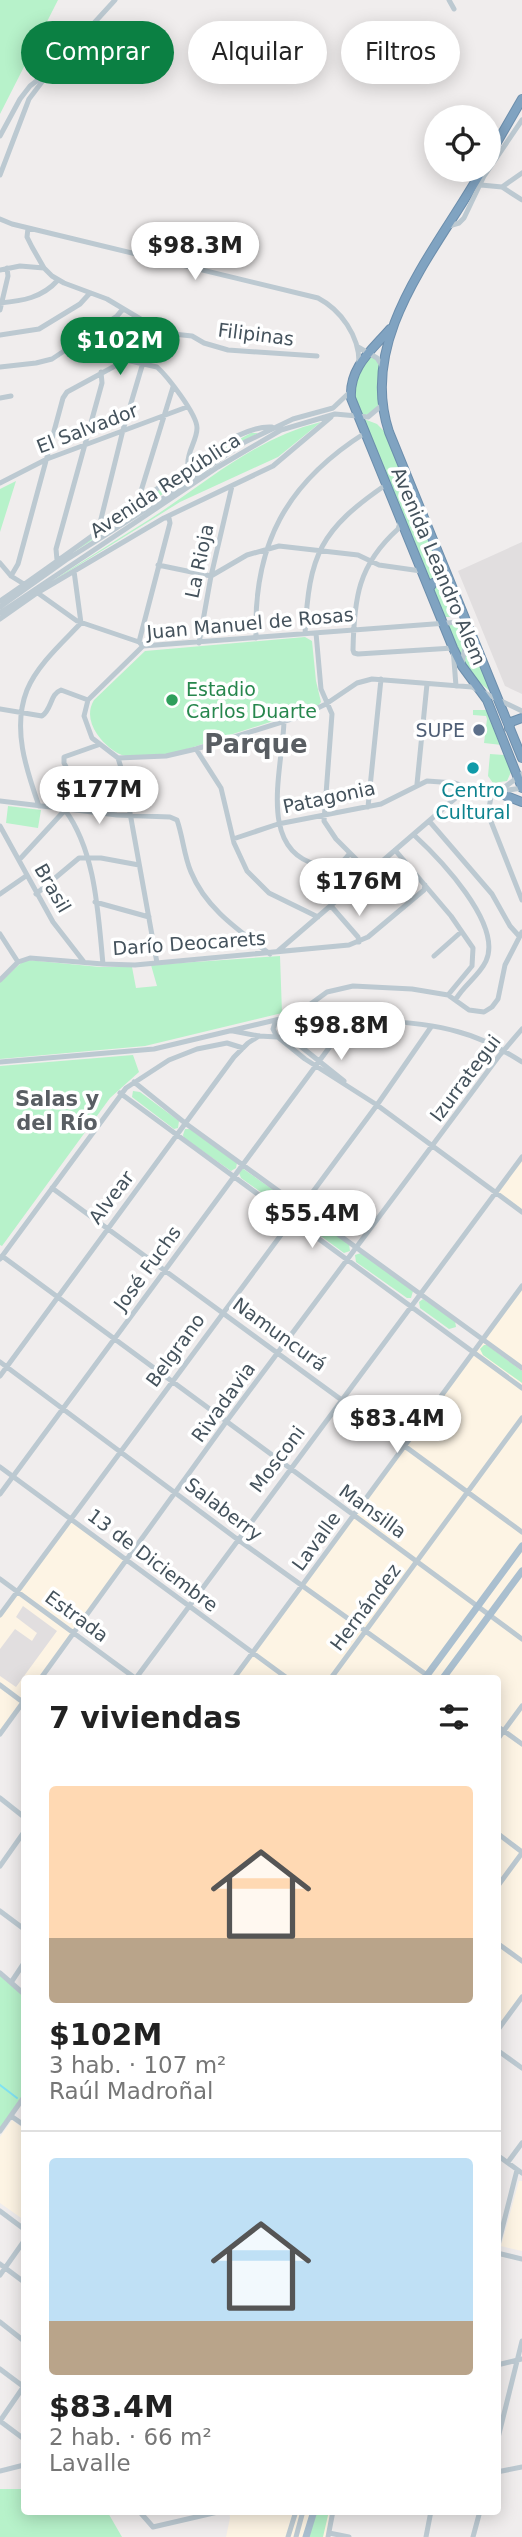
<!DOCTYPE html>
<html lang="es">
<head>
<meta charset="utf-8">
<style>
	body { margin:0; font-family:"DejaVu Sans",sans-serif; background:#f6f6f6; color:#222; height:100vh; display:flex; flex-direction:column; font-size:26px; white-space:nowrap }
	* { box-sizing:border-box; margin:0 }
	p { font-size:23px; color:#767676 }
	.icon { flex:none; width:38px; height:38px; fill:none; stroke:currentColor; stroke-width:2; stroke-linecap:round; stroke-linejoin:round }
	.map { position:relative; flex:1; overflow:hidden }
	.details { position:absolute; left:21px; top:1675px; width:480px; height:840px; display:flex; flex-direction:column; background:#fff; border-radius:7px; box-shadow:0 4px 18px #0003 }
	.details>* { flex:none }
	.guide { position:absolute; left:21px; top:21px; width:481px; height:63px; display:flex; gap:14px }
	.buttons { position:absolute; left:424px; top:105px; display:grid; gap:14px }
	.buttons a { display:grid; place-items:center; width:77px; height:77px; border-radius:50%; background:#fff; box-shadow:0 4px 18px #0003; font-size:35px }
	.price { position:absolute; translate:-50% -60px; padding:0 16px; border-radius:24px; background:#fff; color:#222; font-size:23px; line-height:46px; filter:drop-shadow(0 2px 4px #0008) }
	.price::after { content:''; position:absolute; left:50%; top:42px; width:21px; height:16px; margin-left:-10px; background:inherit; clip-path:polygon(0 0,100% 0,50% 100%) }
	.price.selected { background:#0b8043; color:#fff }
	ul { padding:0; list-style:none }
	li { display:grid; align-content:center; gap:14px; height:371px; padding:0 28px }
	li+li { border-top:2px solid #e0e0e0 }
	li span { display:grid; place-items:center; height:217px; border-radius:7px; color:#555 }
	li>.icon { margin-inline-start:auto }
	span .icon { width:126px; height:126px; fill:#fffc; stroke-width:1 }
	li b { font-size:30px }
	h2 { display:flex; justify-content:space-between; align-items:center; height:84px; padding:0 28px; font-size:30px }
	.chip { padding:0 24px; border-radius:32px; background:#fff; box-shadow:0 4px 18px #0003; font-size:24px; line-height:63px }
	.chip.selected { background:#0b8043; color:#fff }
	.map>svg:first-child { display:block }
</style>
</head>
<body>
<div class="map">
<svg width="522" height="2537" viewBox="0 0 522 2537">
	<rect width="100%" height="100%" fill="#f0eded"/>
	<path fill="#fdf4e4" d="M522,1157v55l-26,-20z
		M522,1286v711l-25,34v-353h-263z
		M71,1519l56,42 -86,117h-17v23l-24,33v-119z
		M12,2120l12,9v91l-24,-17v-66z
		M519,2181h3v70l-21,-5z
		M229,2511h104l-5,26h-102l4,-19z"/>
	<path fill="#e1dedf" d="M522,542v152l-17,-8 -47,-115z
		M23,1606l34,25 -41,56 -16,-11v-27l15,-20 17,12 5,-8 -21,-16z"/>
	<path fill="#b7f2ca" d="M0,0h58l-58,114z
		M368,353l12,7 1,46 -4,5 -18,6c-10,-23 -9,-44 9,-64z
		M364,419l13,5 7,7 60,148 -14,3z
		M321,422l-43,35 -98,45 -138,86c35,-24 72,-46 108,-69 56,-36 105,-81 171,-97z
		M251,433h7c-68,40 -130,87 -198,127l140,-100z
		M16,481l-16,51v-43z
		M443,584l6,16 5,2 6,15h-15l-13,-30z
		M461,624l3,3 28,66 -21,-18 -24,-50z
		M305,637l7,4 4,40 5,21 -4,5c-27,9 -54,17 -81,26 -33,10 -75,29 -110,23 -11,-2 -22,-12 -29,-22 -7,-11 -10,-22 -3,-34l51,-49z
		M473,710h15l14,35 -18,-2 3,-24 -1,-3 -13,-1z
		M490,754l14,1 7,17 -4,9 -14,2 -5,-7z
		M8,806l33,4 -3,18 -32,-5z
		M280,956l2,57 -137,33 -145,13v-77l21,-19 7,-3 72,7h32l4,21 21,-2 -6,-21z
		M133,1055l6,17 -29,26 -108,148 -2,-1v-179z
		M133,1091l7,1 39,29 -1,7 -4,1 -42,-32z
		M185,1129h5l47,34 -1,5 -5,3 -47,-33 -1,-3z
		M242,1168l53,37 -3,6h-5l-46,-33 -2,-5z
		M303,1211l46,33 1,7 -6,2 -45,-33 -1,-4z
		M361,1253l52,38 -2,7h-4l-51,-36 -1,-7z
		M423,1299l32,22 1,6 -7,2 -29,-21 -1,-6z
		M484,1345h3l35,26v12l-39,-28 -3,-6z
		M0,1973l24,21v103l-24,34z
		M0,2489h24v22h83l15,26h-122z
		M317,2511h12l-6,26h-14z"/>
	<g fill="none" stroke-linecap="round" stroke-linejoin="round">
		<path stroke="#80e2f3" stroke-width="2" d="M0,2085l17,13"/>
		<g stroke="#6c8eac" stroke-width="10">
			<path id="highway" d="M488,158l34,-59
				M482,170c-44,79 -125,166 -93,262l133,326
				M390,329c-18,21 -41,38 -39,69l102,250 9,18 25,34 35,88
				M429,589l4,-6 7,-2 7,8
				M509,728l2,-6 11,-4
				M496,792l26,10"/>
		</g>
		<path stroke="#bcc9d1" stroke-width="5" d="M449,0l5,9
			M0,136l20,-37 10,-13 22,-17 63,-69
			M0,175l29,-76 19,-25
			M481,185l21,2 20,13
			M502,187l20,-14
			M0,219l12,5 306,74c23,12 41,38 41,64
			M449,226l10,-3 5,-5 20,-42 38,-56
			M28,228l-1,9 5,10 12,21 8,8 12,7 43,16 57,34 28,3 12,7 24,7 89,6
			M0,270l20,-4 24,2
			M0,303c22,-2 42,-5 58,-23
			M0,310l8,-34 -1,-8
			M0,335l39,-6 41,-25 10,-11
			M358,347l19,11 5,8
			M0,367l36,-4 16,-4 65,-43 6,-7
			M0,398l11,-2
			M0,483l47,-24 140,-52
			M141,501v-10l32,-104
			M400,523l-2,6c-40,36 -44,69 -45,121l1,3 4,1 95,-6 3,38
			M98,531l25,-101 22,-74 7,-7 23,-14
			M57,560l-1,-11 46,-166 -1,-11
			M0,563l11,13 16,10
			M158,565l53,11 36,-21 32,-9 79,9 21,10 42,6
			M11,576l7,-12 45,-166 4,-6 59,-32 31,7c10,9 40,47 40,61 0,13 -11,25 -9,38
			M35,591l42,30 62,21 4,4
			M0,601c47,-32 93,-66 139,-99 30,-21 97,-78 133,-75
			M0,607l66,-47 104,-66 75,-52 48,-23 40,-11 18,-17
			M0,613l218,-146 63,-37 54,-16 33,3 13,-11
			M0,619l37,-26 127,-75 109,-52 58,-49
			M316,633l5,56 11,25 -8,107 12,18 33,33
			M305,634c4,-80 15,-104 82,-150
			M256,638c-3,-93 30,-155 109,-205
			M139,642l31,-119 -1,-5h-5
			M199,643l12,-67 21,-90
			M462,664l6,-34 -8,-8 -317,24 -55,54 -4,16 8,22 26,20 48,-2 30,-7 105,-33 25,-12 31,-21 15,-4 100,8 50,24
			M0,709l42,7c10,-7 8,-22 19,-26l27,10
			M284,721c-1,46 -28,129 34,144 16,4 22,1 32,-12
			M196,749l25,39 13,55 13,28 22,22 49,24
			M118,758l5,16 34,189
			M417,784l10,-100
			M502,789l20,-15
			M492,791l-4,23 34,86
			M0,801l117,14 53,2 7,3c6,17 7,36 14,52 15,37 49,59 79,82
			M39,806c-13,-37 -27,-78 -12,-116 10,-25 36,-48 54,-67l-7,-52
			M368,807l13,-128
			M71,809l2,-29 -9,-17v-6l34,-12
			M65,810c31,42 33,104 38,154
			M430,822l62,72 18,32 9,10
			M0,826l53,96 31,40
			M414,835c25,23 89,89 72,126 -7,15 -22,24 -30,38
			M233,839l45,-15 103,-20 46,-23 28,2 14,5
			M395,850l56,66 22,32 -1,18 -24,29
			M19,860l46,-50
			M0,894l26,-18
			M36,894l43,-36h22l38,7
			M95,902l54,15
			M331,906l27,31 1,5
			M0,934l18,28
			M278,951l188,-162 30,3 26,-4
			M434,956l27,-24
			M0,980l18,-18 12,-4 73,6 32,1 214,-20 19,-8 56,-47 1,-5
			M290,1019l37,-27 26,-6 59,3 36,6 21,15 15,2 8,-5 6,-8 7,-34 17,-33
			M299,1028l12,-22
			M233,1031l26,5 18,1
			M293,1031c36,-18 128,-10 166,1 23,6 43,17 63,30
			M293,1032l6,13 45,36
			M279,1038l26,21 72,46 145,107
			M0,1062l154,-13 130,-31 8,2 1,12 -8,5h-8l-4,-8 3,-9
			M134,1082l51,41 337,245
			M120,1093l402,295
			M52,1188l470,344
			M2,1256l520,383
			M0,1259l126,-171 43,-28 28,-11 30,-6 16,5
			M0,1362l237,177 194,139
			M0,1376l234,-319 14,-14 11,-7
			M0,1467l287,211
			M0,1494l348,-472
			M0,1579l135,99
			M0,1615l377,-510 54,-78
			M41,1678l185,-256 273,-366 23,-27
			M136,1678l386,-521
			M234,1678l288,-392
			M331,1678l191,-260
			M0,1685l24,18
			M497,1726l25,18
			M0,1734l24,-33
			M497,1740l25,-34
			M0,1798l24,19
			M497,1833l25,19
			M0,1866l24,-34
			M497,1887l25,-34
			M0,1911l24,18
			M497,1943l25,18
			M0,1973l24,21
			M12,1981l12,-18
			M497,2031l25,-34
			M497,2050l25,18
			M11,2116l13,9
			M0,2131l24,-34
			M497,2155l25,18
			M508,2162l14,-19
			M0,2211l24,18
			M497,2249l20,-79
			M497,2253l25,6
			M0,2264l24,18
			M0,2275l24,-34
			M0,2322l24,19
			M497,2365l25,-6
			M0,2369l24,18
			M0,2421l24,-35
			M0,2421l24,18
			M497,2442l25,-101
			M0,2471l24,-6
			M497,2472l25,-5
			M139,2511l14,16 69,-16
			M329,2533l20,4
			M288,2537l8,-26
			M296,2537l7,-26
			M328,2537l5,-26
			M426,2537l5,-26
			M473,2537l7,-26"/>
		<path stroke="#aabfcf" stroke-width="7" d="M425,1678l97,-132
			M443,1678l79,-107
			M306,2537l8,-26"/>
		<use href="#highway" stroke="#80a3c1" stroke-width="8"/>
	</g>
	<circle fill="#2e9e5b" stroke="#fff" stroke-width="2.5" cx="172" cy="700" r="7"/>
	<circle fill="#5c6f8a" stroke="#fff" stroke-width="2.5" cx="479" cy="730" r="7"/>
	<circle fill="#0f9aa8" stroke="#fff" stroke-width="2.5" cx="473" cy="768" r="7"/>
	<g text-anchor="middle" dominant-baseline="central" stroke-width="7" stroke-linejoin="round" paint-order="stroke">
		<g font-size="19" fill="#44525c" stroke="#fff">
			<text transform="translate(256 334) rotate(7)">Filipinas</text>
			<text transform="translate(87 428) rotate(-21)">El Salvador</text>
			<text transform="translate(165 485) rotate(-33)">Avenida República</text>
			<text transform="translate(199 561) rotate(-78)">La Rioja</text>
			<text transform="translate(439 566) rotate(67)">Avenida Leandro Alem</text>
			<text transform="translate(250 623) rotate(-5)">Juan Manuel de Rosas</text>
			<text transform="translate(329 797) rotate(-12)">Patagonia</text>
			<text transform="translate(53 888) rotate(60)">Brasil</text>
			<text transform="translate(189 943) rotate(-4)">Darío Deocarets</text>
			<text transform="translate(465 1078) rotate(-53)">Izurrategui</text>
			<text transform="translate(111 1197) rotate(-53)">Alvear</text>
			<text transform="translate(147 1268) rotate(-54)">José Fuchs</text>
			<text transform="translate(280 1334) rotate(36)">Namuncurá</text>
			<text transform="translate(175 1350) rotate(-54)">Belgrano</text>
			<text transform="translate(223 1402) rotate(-54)">Rivadavia</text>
			<text transform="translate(277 1459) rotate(-53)">Mosconi</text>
			<text transform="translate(224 1509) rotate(37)">Salaberry</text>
			<text transform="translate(373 1511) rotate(36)">Mansilla</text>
			<text transform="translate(316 1541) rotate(-54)">Lavalle</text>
			<text transform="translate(153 1560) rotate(37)">13 de Diciembre</text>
			<text transform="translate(365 1607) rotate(-53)">Hernández</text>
			<text transform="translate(77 1616) rotate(36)">Estrada</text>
		</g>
		<g font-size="19" fill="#27864d" stroke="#fff" text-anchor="start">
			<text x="186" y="689">Estadio<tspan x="186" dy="22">Carlos Duarte</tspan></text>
		</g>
		<g font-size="19" fill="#4e5e75" stroke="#fff" text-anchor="end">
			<text x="465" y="730">SUPE</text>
		</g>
		<g font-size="19" fill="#0d838f" stroke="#fff">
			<text x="473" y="790">Centro<tspan x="473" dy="22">Cultural</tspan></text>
		</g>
		<g font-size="21" font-weight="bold" fill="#595e63" stroke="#fff">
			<text x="57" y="1099">Salas y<tspan x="57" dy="24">del Río</tspan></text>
		</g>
		<g font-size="26" font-weight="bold" fill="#595e63" stroke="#fff">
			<text x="256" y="744">Parque</text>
		</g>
	</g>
</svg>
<div class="buttons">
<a><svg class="icon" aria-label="locate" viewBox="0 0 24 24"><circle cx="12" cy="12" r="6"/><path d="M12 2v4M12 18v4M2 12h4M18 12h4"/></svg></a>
</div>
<b class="price" style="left:195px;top:282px">$98.3M</b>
<b class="price selected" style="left:120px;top:377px">$102M</b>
<b class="price" style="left:99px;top:826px">$177M</b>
<b class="price" style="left:359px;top:918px">$176M</b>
<b class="price" style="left:341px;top:1062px">$98.8M</b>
<b class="price" style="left:312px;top:1250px">$55.4M</b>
<b class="price" style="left:397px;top:1455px">$83.4M</b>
<div class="guide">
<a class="chip selected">Comprar</a>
<a class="chip">Alquilar</a>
<a class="chip">Filtros</a>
</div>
<section class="details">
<h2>7 viviendas<svg class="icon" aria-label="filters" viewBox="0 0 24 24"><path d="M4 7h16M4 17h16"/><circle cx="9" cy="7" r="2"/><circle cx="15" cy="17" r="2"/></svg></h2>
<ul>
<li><span style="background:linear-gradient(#ffd9b3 70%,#b9a48a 0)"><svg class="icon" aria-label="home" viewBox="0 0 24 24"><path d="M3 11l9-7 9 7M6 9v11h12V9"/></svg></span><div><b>$102M</b><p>3 hab. · 107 m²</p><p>Raúl Madroñal</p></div></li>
<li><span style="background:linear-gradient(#bfe0f5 75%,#b9a48a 0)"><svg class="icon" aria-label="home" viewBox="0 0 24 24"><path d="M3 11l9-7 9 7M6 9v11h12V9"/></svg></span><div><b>$83.4M</b><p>2 hab. · 66 m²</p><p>Lavalle</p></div></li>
</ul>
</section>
</div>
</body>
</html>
